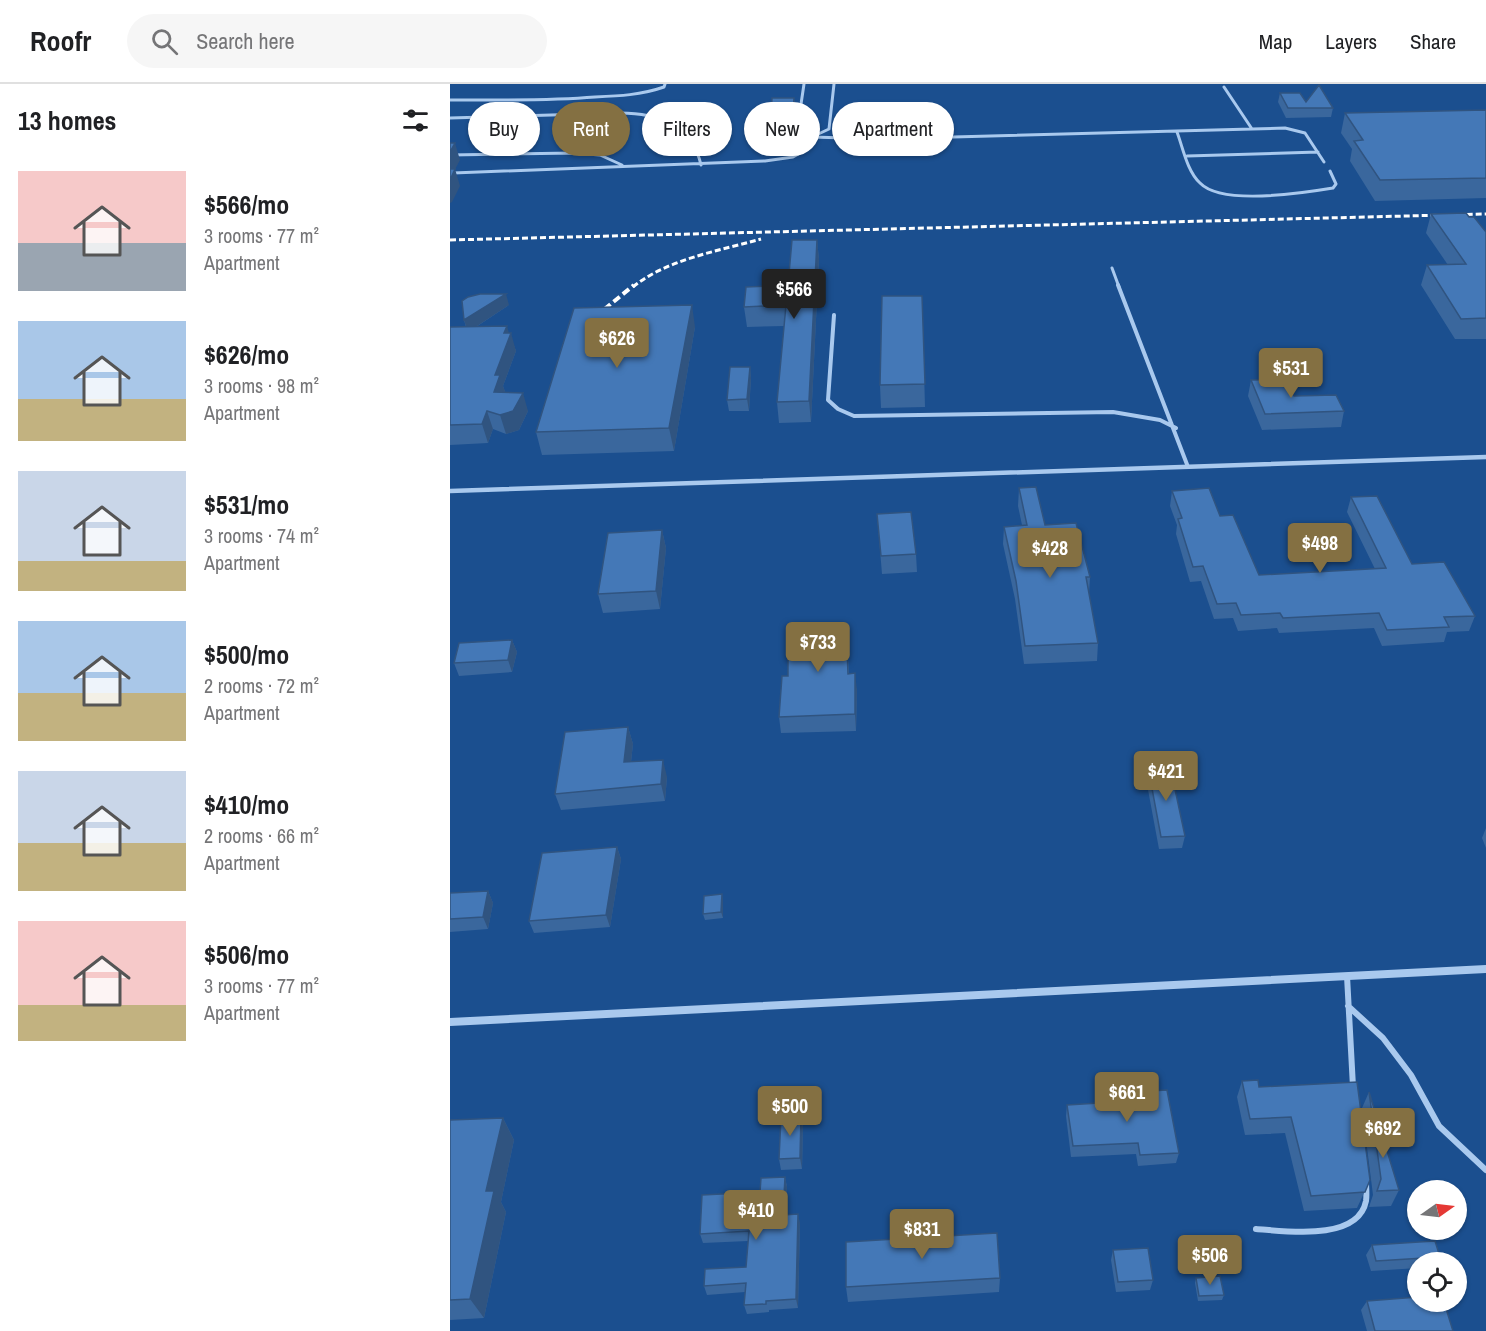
<!DOCTYPE html>
<html lang="en">
<head>
<meta charset="utf-8">
<style>
	body { margin:0; font-family:"Archivo Narrow",sans-serif; background:#f6f6f6; color:#202124; height:100vh; display:flex; flex-direction:column; font-size:22px; white-space:nowrap }
	* { box-sizing:border-box; margin:0 }
	p { font-size:20px; color:#757577 }
	.icon { flex:none; width:33px; height:33px; fill:none; stroke:currentColor; stroke-width:2; stroke-linecap:round; stroke-linejoin:round }
	.map { position:relative; flex:1; overflow:hidden }
	.panel { display:flex; flex-direction:column; background:#fff; width:450px }
	.panel>* { flex:none }
	.banner { position:absolute; left:18px; top:18px; width:570px; height:54px; display:flex; gap:12px }
	.needle { width:39px; rotate:76deg }
	.fabs { position:absolute; left:957px; top:1096px; display:grid; gap:12px }
	.fabs a { display:grid; place-items:center; width:60px; height:60px; border-radius:50%; background:#fff; box-shadow:0 2px 4px #0004; font-size:30px }
	.price { position:absolute; translate:-50% -51px; padding:0 14px; border-radius:6px; background:#847042; color:#fff; font-size:20px; line-height:39px; filter:drop-shadow(0 2px 3px #0008) }
	.price::after { content:''; position:absolute; left:50%; top:36px; width:18px; height:14px; margin-left:-9px; background:inherit; clip-path:polygon(0 0,100% 0,50% 100%) }
	.price.selected { background:#222; color:#fff }
	ul { padding:0; list-style:none }
	li { display:flex; align-items:center; gap:18px; height:150px; padding:0 18px }
	li span { display:grid; place-items:center; flex:none; width:168px; height:120px; border-radius:0px; color:#555 }
	li>.icon { margin-inline-start:auto }
	span .icon { width:72px; height:72px; fill:#fffc; stroke-width:1 }
	li b { font-size:26px }
	h2 { display:flex; justify-content:space-between; align-items:center; height:72px; padding:0 18px; font-size:26px }
	.tag { padding:0 21px; border-radius:27px; background:#fff; box-shadow:0 2px 4px #0004; font-size:21px; line-height:54px }
	.tag.selected { background:#847042; color:#fff }
	header { display:flex; align-items:center; gap:36px; box-sizing:border-box; height:84px; padding:0 30px; background:#fff; border-bottom:2px solid #e0e0e0 }
	header strong { font-size:28px }
	nav { display:flex; gap:33px; margin-inline-start:auto; font-size:21px }
	.search { width:420px; height:54px; background:#f6f6f6; display:flex; align-items:center; gap:15px; box-sizing:border-box; padding:0 21px; border-radius:33px; color:#757577; font-size:22px }
	main { display:flex; flex:1; min-height:0 }
	.map>svg:first-child { display:block }
</style>
</head>
<body>
<header>
<strong>Roofr</strong>
<div class="search"><svg class="icon" aria-label="search" viewBox="0 0 24 24"><circle cx="10" cy="10" r="6"/><path d="M15 15l6 6"/></svg>Search here</div>
<nav><a>Map</a><a>Layers</a><a>Share</a></nav>
</header>
<main>
<section class="panel">
<h2>13 homes<svg class="icon" aria-label="filters" viewBox="0 0 24 24"><path d="M4 7h16M4 17h16"/><circle cx="9" cy="7" r="2"/><circle cx="15" cy="17" r="2"/></svg></h2>
<ul>
<li><span style="background:linear-gradient(#f6c9c9 60%,#9aa5b1 0)"><svg class="icon" aria-label="home" viewBox="0 0 24 24"><path d="M3 11l9-7 9 7M6 9v11h12V9"/></svg></span><div><b>$566/mo</b><p>3 rooms · 77 m²</p><p>Apartment</p></div></li>
<li><span style="background:linear-gradient(#a9c7e8 65%,#c2b280 0)"><svg class="icon" aria-label="home" viewBox="0 0 24 24"><path d="M3 11l9-7 9 7M6 9v11h12V9"/></svg></span><div><b>$626/mo</b><p>3 rooms · 98 m²</p><p>Apartment</p></div></li>
<li><span style="background:linear-gradient(#c9d6e8 75%,#c2b280 0)"><svg class="icon" aria-label="home" viewBox="0 0 24 24"><path d="M3 11l9-7 9 7M6 9v11h12V9"/></svg></span><div><b>$531/mo</b><p>3 rooms · 74 m²</p><p>Apartment</p></div></li>
<li><span style="background:linear-gradient(#a9c7e8 60%,#c2b280 0)"><svg class="icon" aria-label="home" viewBox="0 0 24 24"><path d="M3 11l9-7 9 7M6 9v11h12V9"/></svg></span><div><b>$500/mo</b><p>2 rooms · 72 m²</p><p>Apartment</p></div></li>
<li><span style="background:linear-gradient(#c9d6e8 60%,#c2b280 0)"><svg class="icon" aria-label="home" viewBox="0 0 24 24"><path d="M3 11l9-7 9 7M6 9v11h12V9"/></svg></span><div><b>$410/mo</b><p>2 rooms · 66 m²</p><p>Apartment</p></div></li>
<li><span style="background:linear-gradient(#f6c9c9 70%,#c2b280 0)"><svg class="icon" aria-label="home" viewBox="0 0 24 24"><path d="M3 11l9-7 9 7M6 9v11h12V9"/></svg></span><div><b>$506/mo</b><p>3 rooms · 77 m²</p><p>Apartment</p></div></li>
</ul>
</section>
<div class="map">
<svg width="1036" height="1247" viewBox="0 0 1036 1247">
	<rect width="100%" height="100%" fill="#1b4f8f"/>
	<g fill="none" stroke-linecap="round" stroke-linejoin="round">
		<path stroke="#a9c9ee" stroke-width="3" d="M354,0l-7,47 15,6 67,2 373,-10 -28,-42
			M0,16c48,0 97,1 145,-3 24,-1 46,-2 69,-10l1,-3
			M0,34l170,-5c37,0 72,12 81,52
			M802,45l33,-1 20,5 19,29
			M727,48c6,16 10,39 23,51 22,23 103,10 133,5l3,-4 -6,-13
			M0,71l124,-2 26,2 22,10
			M737,72l131,-4
			M3,89l312,-12 28,-4 7,-4 12,-16 17,-8 5,-45
			M662,184l7,19"/>
		<path stroke="#a9c9ee" stroke-width="4" d="M668,201l70,182
			M384,231l-6,85 10,9 16,7 259,-4 47,8 16,8"/>
		<path stroke="#a9c9ee" stroke-width="6" d="M897,892l6,111
			M898,922l35,32 28,37 28,51 47,44
			M806,1145c29,2 102,13 110,-28 1,-6 0,-13 0,-19"/>
		<path stroke="#a9c9ee" stroke-width="4.5" d="M0,407l1036,-34"/>
		<path stroke="#a9c9ee" stroke-width="8" d="M0,938l1036,-53"/>
		<path stroke="#fff" stroke-width="3" stroke-dasharray="6 3" stroke-linecap="butt" d="M0,156l1036,-26
			M183,203c34,-28 86,-36 128,-48"/>
		<path stroke="#fff" stroke-width="4" stroke-dasharray="8 4" stroke-linecap="butt" d="M145,233l39,-32"/>
	</g>
	<path fill="#3a679d" d="M830,9l26,9 27,6 -2,9 -45,1 -8,-16z
		M344,14l1,10 -1,16h-22l-1,-10z
		M1036,26v88l-111,3 -25,-40 2,-12 -11,-16 4,-20z
		M981,130l38,3 17,15v107h-31l-34,-54 6,-20h21l-22,-32z
		M367,156l2,19 -8,163 -32,1 -2,-21 7,-76 -37,1 -3,-20 44,-22z
		M472,212l3,111 -44,1 -1,-23z
		M59,221l-33,22 33,6 7,18 -13,35 2,6 23,19 -9,19 -13,4 -13,-5 -5,14 -38,2v-118h16l-2,-7z
		M245,243l-21,124 -132,4 -6,-23z
		M300,283l1,11 -2,33h-20l-2,-11z
		M801,296l43,16 50,15 -3,16 -79,3 -14,-34z
		M569,404l26,37 45,52 -1,17 9,49 -1,18 -73,3 -9,-65 -12,-55 1,-17 18,-2 -4,-19z
		M722,407l48,25 39,59 116,-6 -28,-57 4,-15 61,67 63,52 -6,15 -22,1 -3,10 -62,4 -8,-18 -95,5 -2,-5 -39,3 -5,-13 -19,1 -13,-38 -11,1 -14,-48 1,-9 -7,-19z
		M427,430l39,40 1,18 -35,2z
		M212,446l4,18 -6,61 -57,4 -5,-19z
		M396,540l3,50 8,16 -1,41 -75,2 -2,-16 9,-41z
		M62,556l5,12 -5,20 -53,4 -5,-13z
		M178,643l5,17 -2,18 36,15 -2,24 -104,9 -6,-16z
		M698,683l37,69 -3,12 -23,1 -13,-70z
		M1036,744v20l-4,-10z
		M167,763l4,12 -11,68 -76,6 -5,-12z
		M38,807l5,12 -5,26 -38,3v-39z
		M273,816v18l-18,2 -2,-6z
		M792,997l17,6 111,93 -13,28 -53,3 -19,-78 -40,2 -8,-38z
		M680,1008l49,61 -3,10 -38,3 -2,-12 -65,3 -5,-41 1,-11 61,-3z
		M919,1008l30,98 -8,16 -22,1 4,-12 -11,-87z
		M351,1031l2,12 -1,42 -21,1 -2,-11z
		M53,1034l11,22 -13,62 5,10 -22,106 -34,2v-200z
		M335,1093l2,10 -1,27 14,9 -2,85 -29,2v2l-22,2 -3,-9 1,-13 -38,3 -3,-9 42,-19 2,-26 -45,2 -3,-9 60,-42z
		M922,1161l68,12 -4,6h-18v5l-47,3 -5,-16z
		M663,1166l40,30 -3,10 -34,2 -5,-32z
		M550,1194l-1,14 -151,10 -2,-15z
		M746,1194l28,17 -2,5 -24,1 -3,-18z
		M917,1217l86,30h-86l-6,-21z"/>
	<path fill="#305480" d="M344,14l1,10 -1,16 -1,-10z
		M5,59l5,17 -10,19v-27z
		M5,85l5,17 -8,16 -2,1v-23z
		M367,156l2,19 -8,163 -2,-21z
		M56,210l3,11 -41,27 -4,-12z
		M242,221l3,22 -21,124 -5,-23z
		M57,242l3,11 1,-4 5,18 -13,35 3,8 -12,-2 1,-17 9,-42z
		M300,283l1,11 -2,33 -2,-12z
		M73,309l5,18 -9,19 -13,4 -6,-19z
		M37,327l6,18 -5,14 -6,-19z
		M212,446l4,18 -6,61 -4,-18z
		M62,556l5,12 -5,20 -4,-12z
		M405,589l2,17 -1,41 -1,-17z
		M178,643l5,17 -4,35 -5,-17z
		M213,676l4,17 -2,24 -4,-17z
		M167,763l4,12 -11,68 -4,-12z
		M38,807l5,12 -5,26 -5,-12z
		M272,810l1,6v18l-2,-6z
		M351,1031l2,12 -1,42 -2,-11z
		M53,1034l11,22 -13,62 5,10 -22,106 -14,-19 16,-108z
		M335,1093l2,10 -1,37 -3,-9z
		M348,1130l2,9 -2,85 -2,-9z"/>
	<path fill="#4478b7" stroke="#305480" stroke-width="1.5" d="M869,1l14,23h-45l-8,-15h20l6,9z
		M322,14h22l-1,16h-22z
		M1036,26v68l-106,2 -26,-39 9,-1 -18,-27z
		M0,59h5l-5,9z
		M0,85h5l-5,11z
		M1016,129l3,4h5l12,15v86l-25,1 -34,-54 39,-1 -35,-50z
		M342,156h25l-8,161 -32,1 9,-97 -42,2 2,-20 42,-2z
		M30,210h26l-42,26 -2,-19 6,-4z
		M432,212h40l3,88 -45,1z
		M242,221l-23,123 -133,4 38,-124z
		M57,242l-3,7h7l-16,42h5l-6,17 29,1 -10,18 -13,4 -13,-4 -5,13 -32,1v-98z
		M280,283h20l-3,32 -20,1z
		M836,295l8,17 42,-1 8,16 -79,3 -14,-34z
		M586,403l9,38 31,-2 14,54h-4l12,66 -73,3 -9,-65 -12,-54 23,-2 -8,-37z
		M759,404l11,28 13,-1 26,60 127,-7 -35,-71 26,-1 35,68 32,-2 31,54 -31,1 5,10 -62,3 -8,-17 -96,5 -3,-5 -39,2 -5,-12 -19,1 -14,-38 -10,1 -15,-48 4,-1 -10,-27z
		M461,428l5,42 -35,2 -4,-42z
		M212,446l-6,61 -58,3 10,-61z
		M396,540l2,50 7,-1v41l-76,3 3,-41h6v-48z
		M62,556l-4,20 -54,3 5,-20z
		M178,643l-4,35 39,-2 -2,24 -106,10 10,-62z
		M720,682l15,70 -24,1 -13,-70z
		M167,763l-11,68 -77,6 13,-68z
		M38,807l-5,26 -33,2v-26z
		M272,810l-1,18 -18,2 1,-18z
		M808,996l1,7 98,-5 13,98 -5,12 -54,4 -20,-79 -41,2 -8,-38z
		M717,1006l12,63 -39,2 -2,-12 -65,3 -6,-41 64,-4 -1,-9z
		M919,1008l30,98 -22,1 4,-12z
		M351,1031l-1,43 -21,1 2,-42z
		M53,1034l-17,73h8l-24,108 -20,1v-180z
		M335,1093l-2,38 15,-1 -2,85 -30,2v3l-22,1 2,-22 -42,3 1,-17 41,-2 3,-36 -49,3 2,-39 58,-3 1,-14z
		M547,1149l3,45 -154,9v-45z
		M985,1157l5,16 -64,4 -4,-16z
		M698,1164l5,32 -35,2 -5,-32z
		M770,1192l4,19 -25,1 -3,-18z
		M968,1213v5h26l9,29h-78l-8,-30z"/>
</svg>
<div class="fabs">
<a><svg class="needle" viewBox="-14 -14 28 28"><path d="M0-13l5 13h-10z" fill="#e53935"/><path d="M0 13l5-13h-10z" fill="#757577"/></svg></a>
<a><svg class="icon" aria-label="locate" viewBox="0 0 24 24"><circle cx="12" cy="12" r="6"/><path d="M12 2v4M12 18v4M2 12h4M18 12h4"/></svg></a>
</div>
<b class="price selected" style="left:344px;top:236px">$566</b>
<b class="price" style="left:167px;top:285px">$626</b>
<b class="price" style="left:841px;top:315px">$531</b>
<b class="price" style="left:870px;top:490px">$498</b>
<b class="price" style="left:600px;top:495px">$428</b>
<b class="price" style="left:368px;top:589px">$733</b>
<b class="price" style="left:716px;top:718px">$421</b>
<b class="price" style="left:677px;top:1039px">$661</b>
<b class="price" style="left:340px;top:1053px">$500</b>
<b class="price" style="left:933px;top:1075px">$692</b>
<b class="price" style="left:306px;top:1157px">$410</b>
<b class="price" style="left:472px;top:1176px">$831</b>
<b class="price" style="left:760px;top:1202px">$506</b>
<div class="banner">
<a class="tag">Buy</a>
<a class="tag selected">Rent</a>
<a class="tag">Filters</a>
<a class="tag">New</a>
<a class="tag">Apartment</a>
</div>
</div>
</main>
</body>
</html>
